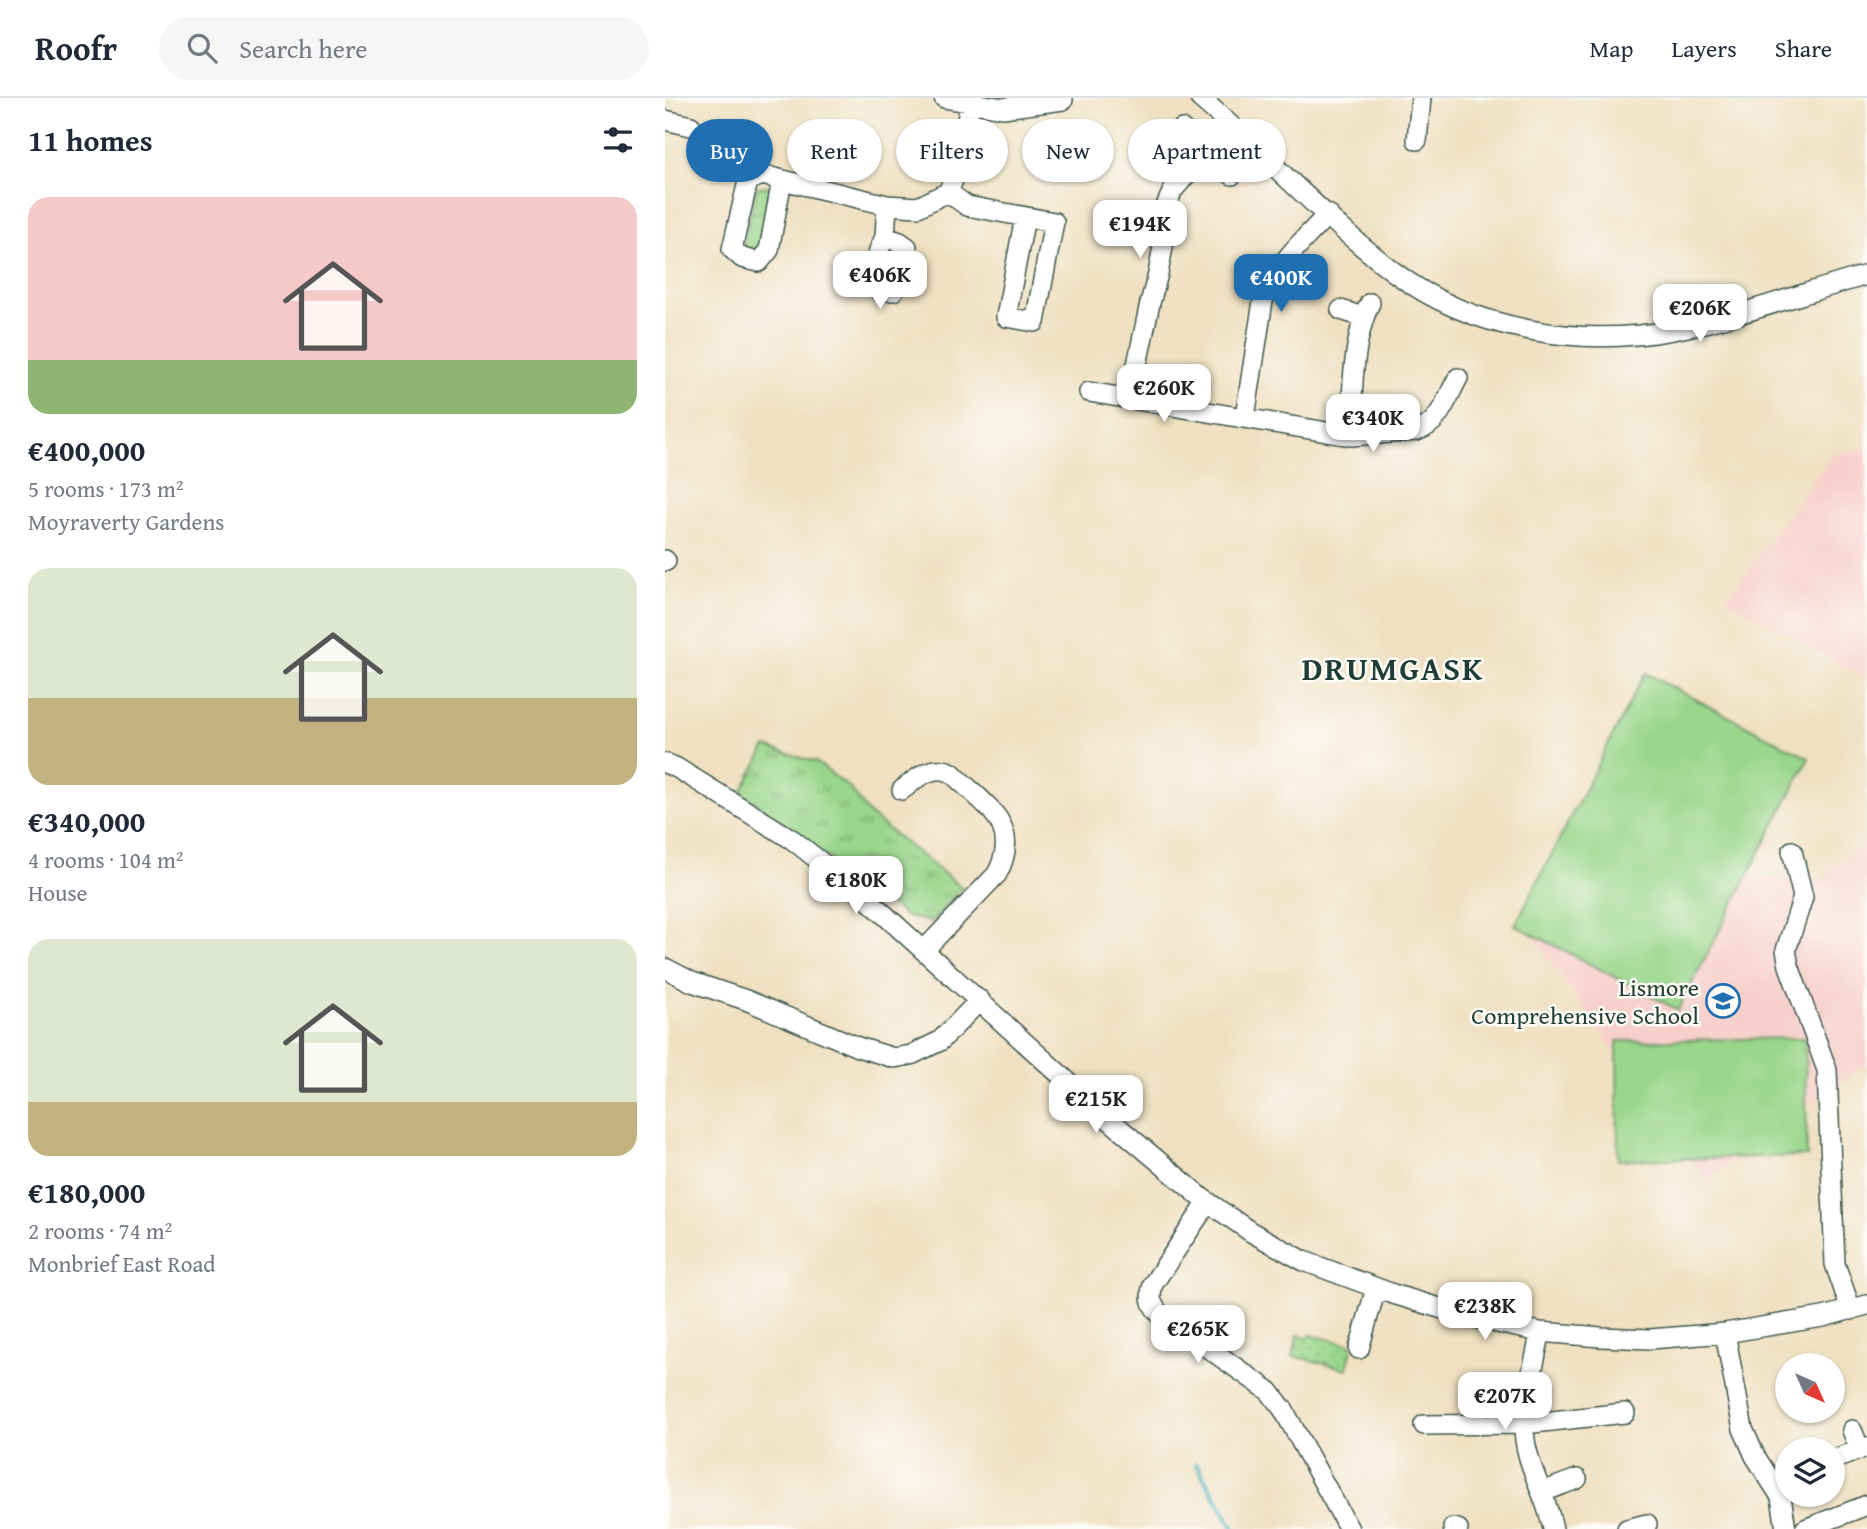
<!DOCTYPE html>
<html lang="en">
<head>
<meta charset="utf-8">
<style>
	body { margin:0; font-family:"Gentium Book Plus",serif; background:#f6f6f7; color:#1f2937; height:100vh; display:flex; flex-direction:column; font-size:26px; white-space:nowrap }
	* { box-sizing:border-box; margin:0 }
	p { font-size:23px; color:#747a83 }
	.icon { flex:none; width:38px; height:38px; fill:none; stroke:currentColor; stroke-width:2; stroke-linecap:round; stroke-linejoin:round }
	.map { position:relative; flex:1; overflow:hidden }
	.sheet { display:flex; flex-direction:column; background:#fff; width:665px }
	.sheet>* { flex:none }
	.guide { position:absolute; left:21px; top:21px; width:665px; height:63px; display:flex; gap:14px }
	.needle { width:46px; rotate:135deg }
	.fabs { position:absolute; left:1110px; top:1255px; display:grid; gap:14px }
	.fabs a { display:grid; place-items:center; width:70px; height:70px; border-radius:50%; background:#fff; box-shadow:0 2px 5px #0004; font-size:35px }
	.price { position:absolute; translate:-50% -60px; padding:0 16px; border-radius:14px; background:#fff; color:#222; font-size:23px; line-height:46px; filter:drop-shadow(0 2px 4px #0008) }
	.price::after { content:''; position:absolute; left:50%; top:42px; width:21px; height:16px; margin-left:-10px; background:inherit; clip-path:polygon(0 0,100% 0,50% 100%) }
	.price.active { background:#1f6fb2; color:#fff }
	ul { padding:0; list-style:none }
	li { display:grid; align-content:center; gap:14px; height:371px; padding:0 28px }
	li span { display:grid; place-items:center; height:217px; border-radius:21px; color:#555 }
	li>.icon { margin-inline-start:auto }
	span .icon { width:126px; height:126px; fill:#fffc; stroke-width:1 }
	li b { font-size:30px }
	h2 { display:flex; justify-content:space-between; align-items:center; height:84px; padding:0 28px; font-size:30px }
	.chip { padding:0 24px; border-radius:32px; background:#fff; box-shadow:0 2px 5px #0004; font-size:24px; line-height:63px }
	.chip.active { background:#1f6fb2; color:#fff }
	header { display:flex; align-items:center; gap:42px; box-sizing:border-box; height:98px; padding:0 35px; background:#fff; border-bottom:2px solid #e0e1e3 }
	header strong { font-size:33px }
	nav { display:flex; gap:38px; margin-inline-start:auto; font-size:24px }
	.search { width:490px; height:63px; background:#f6f6f7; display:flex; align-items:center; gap:18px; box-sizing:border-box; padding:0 24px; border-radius:38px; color:#747a83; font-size:26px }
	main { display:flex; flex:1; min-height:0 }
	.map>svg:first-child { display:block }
</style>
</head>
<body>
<header>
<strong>Roofr</strong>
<div class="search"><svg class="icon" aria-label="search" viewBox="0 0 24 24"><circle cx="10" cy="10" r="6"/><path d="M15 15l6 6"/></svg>Search here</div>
<nav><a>Map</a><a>Layers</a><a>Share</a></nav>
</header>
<main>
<section class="sheet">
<h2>11 homes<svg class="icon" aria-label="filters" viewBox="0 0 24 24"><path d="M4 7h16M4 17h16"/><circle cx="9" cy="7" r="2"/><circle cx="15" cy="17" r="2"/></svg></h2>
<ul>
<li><span style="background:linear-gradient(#f6c9c9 75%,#8fb573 0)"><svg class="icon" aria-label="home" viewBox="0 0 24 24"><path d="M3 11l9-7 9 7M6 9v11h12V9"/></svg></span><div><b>€400,000</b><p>5 rooms · 173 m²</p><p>Moyraverty Gardens</p></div></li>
<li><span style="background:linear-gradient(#dfe7d0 60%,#c2b280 0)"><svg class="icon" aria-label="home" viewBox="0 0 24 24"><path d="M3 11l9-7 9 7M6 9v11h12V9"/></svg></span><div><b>€340,000</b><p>4 rooms · 104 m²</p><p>House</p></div></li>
<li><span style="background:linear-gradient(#dfe7d0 75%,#c2b280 0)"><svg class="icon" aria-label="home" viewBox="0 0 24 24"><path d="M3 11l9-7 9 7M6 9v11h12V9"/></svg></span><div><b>€180,000</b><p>2 rooms · 74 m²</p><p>Monbrief East Road</p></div></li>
</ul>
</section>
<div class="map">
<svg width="1202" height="1431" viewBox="0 0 1202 1431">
	<defs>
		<pattern id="grass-tufts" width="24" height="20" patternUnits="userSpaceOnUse" patternTransform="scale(1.75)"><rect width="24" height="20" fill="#99d58a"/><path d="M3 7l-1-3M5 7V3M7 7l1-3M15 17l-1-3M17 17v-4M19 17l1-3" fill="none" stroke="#7cae72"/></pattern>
		<pattern id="park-dots" width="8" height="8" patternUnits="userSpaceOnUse" patternTransform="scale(1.75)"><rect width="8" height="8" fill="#99d58a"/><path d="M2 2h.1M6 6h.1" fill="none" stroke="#7cae72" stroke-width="1.8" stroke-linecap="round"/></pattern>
	</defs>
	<rect width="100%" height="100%" fill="#fdfcf7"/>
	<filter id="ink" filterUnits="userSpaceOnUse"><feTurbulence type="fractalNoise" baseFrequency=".0143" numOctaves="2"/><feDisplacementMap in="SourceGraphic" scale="14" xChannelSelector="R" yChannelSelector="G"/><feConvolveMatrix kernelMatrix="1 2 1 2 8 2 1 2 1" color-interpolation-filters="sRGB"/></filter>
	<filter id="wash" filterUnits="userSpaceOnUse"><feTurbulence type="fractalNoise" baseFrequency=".00686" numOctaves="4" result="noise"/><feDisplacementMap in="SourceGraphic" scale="28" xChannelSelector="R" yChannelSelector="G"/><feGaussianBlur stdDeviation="1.57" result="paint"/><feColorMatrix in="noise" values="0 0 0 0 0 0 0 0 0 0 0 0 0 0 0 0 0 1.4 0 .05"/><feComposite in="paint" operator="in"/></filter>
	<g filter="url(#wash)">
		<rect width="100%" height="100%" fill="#efe0c1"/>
		<path fill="#f7d0cb" d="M1202,350v231l-141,-79 106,-145z
			M1034,717l49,60 67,8 52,-42v228l-3,-3 -158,114 -173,-243z"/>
		<path fill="url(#grass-tufts)" stroke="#5c895f" stroke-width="2" d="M102,88l4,2 -7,61 -8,4 -8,-3 -5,-6 14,-57z
			M101,649l50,15 34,26 19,26 93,74 -30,34 -25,-5 -166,-125z"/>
		<path fill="url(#park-dots)" stroke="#5c895f" stroke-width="2" d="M633,1237l9,2 4,-2 42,10 -6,24 -54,-13z"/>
		<path fill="#99d58a" stroke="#5c895f" stroke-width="2" d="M980,575l164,85 -131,252 -163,-85z
			M1140,940l2,118 -189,4 -1,-119z"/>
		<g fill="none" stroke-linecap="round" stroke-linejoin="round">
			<path stroke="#3eaeba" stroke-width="4.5" d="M531,1366l38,65"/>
		</g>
	</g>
	<g filter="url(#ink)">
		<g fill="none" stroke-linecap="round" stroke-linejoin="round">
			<g stroke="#3e5549" stroke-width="22">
				<path id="minor" d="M279,0l59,10 60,-8
					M535,0c65,56 126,122 194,174 77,58 185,76 279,58 66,-13 129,-37 194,-55
					M0,22l26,6
					M517,31l50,46
					M752,42l4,-42
					M117,82l-13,70 -10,12 -17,-4 -10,-9 16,-68 14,-6 125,30 31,2 30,-15 11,-26 12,-68
					M283,94l19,14 87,16 -19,100 -29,-5 19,-100
					M220,139l15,5 7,5 -5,31 -9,13h-13l-9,-10 8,-31 6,-13 2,-32
					M676,212l22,7
					M424,294l262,44 66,-5c23,-7 30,-34 41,-53
					M465,300l20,-95 8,-29 6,-33 1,-33 8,-18 33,-38
					M580,319l18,-116c11,-35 40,-60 65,-87
					M686,338c1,-42 1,-95 19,-133
					M0,462l1,1
					M0,665l12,5 116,72 72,57 247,225 90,76 49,34 53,29 89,33 76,23 71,15 61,5 49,2 75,-6 98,-16 44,-12
					M237,692c15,-12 31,-27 50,-17 33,33 71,51 45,101l-73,76
					M1127,753l11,46 -17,53 3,16 38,104 8,194 16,46
					M0,870l27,14 54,18 112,47 36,11 17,-3 29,-14 40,-41
					M543,1104l-55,82c-4,14 -2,21 8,31l108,76 14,18 66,120
					M875,1234c-4,30 -15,61 -16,92 -1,37 22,69 29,105
					M1060,1235l18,96 12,27 26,41 5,32
					M694,1251l17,-61
					M759,1327l100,-1 101,-11
					M1187,1332l8,20
					M1167,1362l35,-13
					M877,1394l35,-13
					M788,1430l5,1
					M962,1431l20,-5
					M1140,1431l62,-24"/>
			</g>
			<use href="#minor" stroke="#fff" stroke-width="19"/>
		</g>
	</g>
	<defs>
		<g id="school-ring" transform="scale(1.75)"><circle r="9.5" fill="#fdfcf7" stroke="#1f6fb2" stroke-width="1.5"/><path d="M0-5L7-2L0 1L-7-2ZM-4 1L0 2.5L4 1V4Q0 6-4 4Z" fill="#1f6fb2"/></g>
	</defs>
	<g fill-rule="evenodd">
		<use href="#school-ring" x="1058" y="903"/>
	</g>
	<g text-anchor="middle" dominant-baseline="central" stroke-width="5" stroke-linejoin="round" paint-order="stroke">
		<g font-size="24" fill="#1f3d34" stroke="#fdfcf7" text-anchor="end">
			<text x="1034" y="889">Lismore<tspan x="1034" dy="28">Comprehensive School</tspan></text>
		</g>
		<g font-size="32" font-weight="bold" letter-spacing="2" fill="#1f3d34" stroke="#fdfcf7">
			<text x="728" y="570">DRUMGASK</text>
		</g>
	</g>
</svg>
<div class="fabs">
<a><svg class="needle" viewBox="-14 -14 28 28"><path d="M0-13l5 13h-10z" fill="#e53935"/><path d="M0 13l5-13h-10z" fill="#747a83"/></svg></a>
<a><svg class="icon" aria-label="layers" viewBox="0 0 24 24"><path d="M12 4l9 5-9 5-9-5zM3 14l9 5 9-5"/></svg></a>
</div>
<b class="price" style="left:475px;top:162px">€194K</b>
<b class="price" style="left:215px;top:213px">€406K</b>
<b class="price active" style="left:616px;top:216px">€400K</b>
<b class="price" style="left:1035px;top:246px">€206K</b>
<b class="price" style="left:499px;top:326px">€260K</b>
<b class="price" style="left:708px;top:356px">€340K</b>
<b class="price" style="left:191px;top:818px">€180K</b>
<b class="price" style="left:431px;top:1037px">€215K</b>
<b class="price" style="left:820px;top:1244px">€238K</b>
<b class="price" style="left:533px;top:1267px">€265K</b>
<b class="price" style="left:840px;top:1334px">€207K</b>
<div class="guide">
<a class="chip active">Buy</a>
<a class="chip">Rent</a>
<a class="chip">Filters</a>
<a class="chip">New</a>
<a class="chip">Apartment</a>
</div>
</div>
</main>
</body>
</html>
